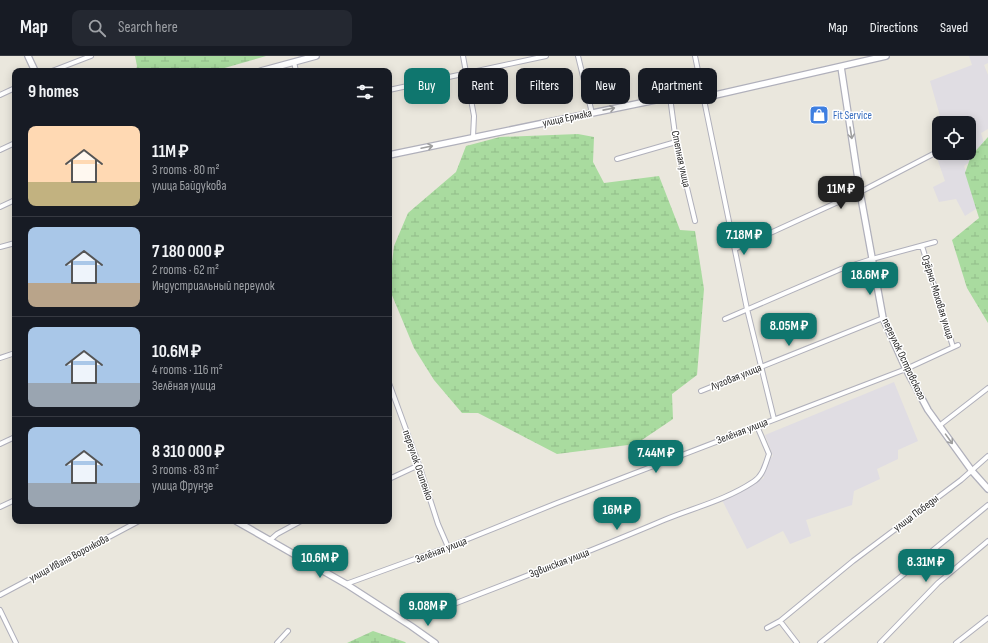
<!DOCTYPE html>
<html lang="en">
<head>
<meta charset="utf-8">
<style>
	body { margin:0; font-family:"Sofia Sans Condensed",sans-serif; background:#242831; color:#f1f3f6; height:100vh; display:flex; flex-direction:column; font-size:15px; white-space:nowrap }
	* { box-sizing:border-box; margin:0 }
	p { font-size:13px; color:#9ea1a6 }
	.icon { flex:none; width:22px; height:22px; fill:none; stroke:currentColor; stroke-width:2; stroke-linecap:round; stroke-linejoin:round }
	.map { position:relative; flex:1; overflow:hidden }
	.panel { position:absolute; left:12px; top:12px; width:380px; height:456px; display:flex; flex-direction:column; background:#171b24; border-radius:8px; box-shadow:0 2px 10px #0003 }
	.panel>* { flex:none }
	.top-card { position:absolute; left:404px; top:12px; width:380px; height:36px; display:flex; gap:8px }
	.buttons { position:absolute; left:932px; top:60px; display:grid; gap:8px }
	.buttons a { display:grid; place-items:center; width:44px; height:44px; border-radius:8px; background:#171b24; box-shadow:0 2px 10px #0003; font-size:20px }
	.price { position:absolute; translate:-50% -34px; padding:0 9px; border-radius:8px; background:#0f766e; color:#fff; font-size:13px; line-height:26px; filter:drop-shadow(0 1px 2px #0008) }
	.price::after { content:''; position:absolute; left:50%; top:24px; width:12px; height:9px; margin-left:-6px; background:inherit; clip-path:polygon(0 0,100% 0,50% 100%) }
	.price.active { background:#222; color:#fff }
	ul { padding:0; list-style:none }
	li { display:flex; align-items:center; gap:12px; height:100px; padding:0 16px }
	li+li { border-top:1px solid #363941 }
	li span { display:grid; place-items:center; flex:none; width:112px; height:80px; border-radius:8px; color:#555 }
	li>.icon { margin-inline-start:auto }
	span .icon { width:48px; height:48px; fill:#fffc; stroke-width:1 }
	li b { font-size:17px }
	h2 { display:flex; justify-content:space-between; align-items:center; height:48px; padding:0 16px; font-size:17px }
	.tag { padding:0 14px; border-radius:8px; background:#171b24; box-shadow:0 2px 10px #0003; font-size:14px; line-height:36px }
	.tag.active { background:#0f766e; color:#fff }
	header { display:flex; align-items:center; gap:24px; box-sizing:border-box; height:56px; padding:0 20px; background:#171b24; border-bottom:1px solid #363941 }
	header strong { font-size:19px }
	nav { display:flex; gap:22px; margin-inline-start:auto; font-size:14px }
	.search { width:280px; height:36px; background:#242831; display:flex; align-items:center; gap:10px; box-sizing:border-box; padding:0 14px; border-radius:8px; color:#9ea1a6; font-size:15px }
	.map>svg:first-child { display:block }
</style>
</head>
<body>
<header>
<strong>Map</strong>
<div class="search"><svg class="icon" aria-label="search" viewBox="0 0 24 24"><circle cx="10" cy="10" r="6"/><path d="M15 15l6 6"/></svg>Search here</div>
<nav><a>Map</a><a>Directions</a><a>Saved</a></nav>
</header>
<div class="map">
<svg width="988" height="587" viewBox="0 0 988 587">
	<defs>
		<pattern id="wetland-marsh" width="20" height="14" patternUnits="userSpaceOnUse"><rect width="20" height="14" fill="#a9db9f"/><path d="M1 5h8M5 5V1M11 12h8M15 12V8" fill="none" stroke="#91bc89"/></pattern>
	</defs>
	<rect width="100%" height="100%" fill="#eae7dd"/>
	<path fill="#e0dde3" d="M969,0h19v7l-4,2 4,10v54l-7,4 4,14 -11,12 -10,7 15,41 -14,9 -9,-17 -17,3 -6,-15 12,-6 -9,-26 3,-2h30v-30h-27l-12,-42 42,-16z
		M894,326l24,59 -20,9v9l-21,10 3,10 -26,12 -2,14 -46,15 5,16 -21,8 -7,-13 -36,18 -25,-49 42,-22 -3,-12 12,-10 -8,-21z"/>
	<path fill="url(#wetland-marsh)" d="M135,0h131l-52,15h-78l1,-5z
		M578,78l16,3 -1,25 11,21 55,-7 21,54 15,1 9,58 -7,86 -25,19 1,25 -37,25 -79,10 -79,-41h-16l-28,-33 -20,-32 -25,-60 5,-42 14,-33 48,-41 10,-26 34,-9z
		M988,81v186l-21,-35 -15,-48 27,-22 -14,-45 6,-17z
		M373,575l32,11 1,1h-59z"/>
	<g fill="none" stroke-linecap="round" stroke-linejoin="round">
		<g stroke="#b0b0bb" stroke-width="6">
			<path id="street" d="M463,0l11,60 -1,21
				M578,0l14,57
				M695,0l52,253 27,110
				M294,6l2,9
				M52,15l39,-15
				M389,34l157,-34
				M0,39l15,-7
				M670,41l6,45 19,79
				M0,94l15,-7
				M617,103l59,-17
				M0,151l15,-7
				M922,190l31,101
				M0,191l15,-4
				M735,193l125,-57 79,-41
				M725,263l116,-50 31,-10 63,-17
				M0,302l15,-5
				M389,327l30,82 19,59 10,23
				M701,335l182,-73
				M939,370l49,-38
				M0,388l15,-7
				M389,423l30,-14
				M0,451l15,-7
				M269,485l8,-7 24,-13
				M346,528l102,-37 109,-44 349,-134 52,-24
				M0,539l139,-74
				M0,554l16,33
				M438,554c76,-29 151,-58 226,-90 29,-12 62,-20 89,-38 10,-6 12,-17 16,-28l-12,-28
				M780,565l17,22
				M767,572l13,-7 73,-60 108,-81 27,-24
				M277,587l11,-12
				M820,587l168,-138
				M880,587l58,-60 50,-42
				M956,587l32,-25"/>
		</g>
		<g stroke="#b0b0bb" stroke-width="8">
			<path id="secondary" d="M28,0l7,15
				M841,11l19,125 23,126 23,51 22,41 44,61 16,18
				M261,15l55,-15
				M389,99l281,-58 28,-4 13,3 175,-40
				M236,465l110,63 65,42 24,17"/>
		</g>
		<use href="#street" stroke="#fff" stroke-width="4"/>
		<use href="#secondary" stroke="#fff" stroke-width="5.5"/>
	</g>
	<defs><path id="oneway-shaft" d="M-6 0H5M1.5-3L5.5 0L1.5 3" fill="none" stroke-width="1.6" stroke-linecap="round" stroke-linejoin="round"/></defs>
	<g stroke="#9f9f9f">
		<use href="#oneway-shaft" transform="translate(609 53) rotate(-11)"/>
		<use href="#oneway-shaft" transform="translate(851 77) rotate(81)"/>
		<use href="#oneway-shaft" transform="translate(427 91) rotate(-12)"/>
		<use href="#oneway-shaft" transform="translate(949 383) rotate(54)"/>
	</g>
	<defs>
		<g id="shop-square" transform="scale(1)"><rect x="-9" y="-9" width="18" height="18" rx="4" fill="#3f7fe0" stroke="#fff"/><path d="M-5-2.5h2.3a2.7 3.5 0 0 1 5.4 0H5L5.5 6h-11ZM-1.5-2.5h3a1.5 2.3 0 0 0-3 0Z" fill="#fff"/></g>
	</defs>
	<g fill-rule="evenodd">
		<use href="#shop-square" x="819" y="59"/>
	</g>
	<g text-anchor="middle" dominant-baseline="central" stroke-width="3" stroke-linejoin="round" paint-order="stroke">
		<g font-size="11" fill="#366cbe" stroke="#fff" text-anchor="start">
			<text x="833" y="59">Fit Service</text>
		</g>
		<g font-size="11" fill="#292929" stroke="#fff">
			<text transform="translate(567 62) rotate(-12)">улица Ермака</text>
			<text transform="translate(681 103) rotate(78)">Степная улица</text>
			<text transform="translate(938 241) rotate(73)">Озёрно-Моховая улица</text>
			<text transform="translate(904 303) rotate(65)">переулок Островского</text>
			<text transform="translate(736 321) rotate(-22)">Луговая улица</text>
			<text transform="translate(742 375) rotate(-21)">Зелёная улица</text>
			<text transform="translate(418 409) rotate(71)">переулок Осипенко</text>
			<text transform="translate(916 457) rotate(-37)">улица Победы</text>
			<text transform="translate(441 494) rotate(-21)">Зелёная улица</text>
			<text transform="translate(69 502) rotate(-28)">улица Ивана Воронкова</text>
			<text transform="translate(559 507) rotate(-21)">Здвинская улица</text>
		</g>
	</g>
</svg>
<div class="buttons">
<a><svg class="icon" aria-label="locate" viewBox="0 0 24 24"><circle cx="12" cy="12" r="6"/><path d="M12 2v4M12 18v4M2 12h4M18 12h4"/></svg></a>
</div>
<b class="price active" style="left:841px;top:154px">11M ₽</b>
<b class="price" style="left:744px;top:200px">7.18M ₽</b>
<b class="price" style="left:870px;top:240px">18.6M ₽</b>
<b class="price" style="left:789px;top:291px">8.05M ₽</b>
<b class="price" style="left:656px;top:418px">7.44M ₽</b>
<b class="price" style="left:617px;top:475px">16M ₽</b>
<b class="price" style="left:320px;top:523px">10.6M ₽</b>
<b class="price" style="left:926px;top:527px">8.31M ₽</b>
<b class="price" style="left:428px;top:571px">9.08M ₽</b>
<div class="top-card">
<a class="tag active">Buy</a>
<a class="tag">Rent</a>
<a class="tag">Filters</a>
<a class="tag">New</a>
<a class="tag">Apartment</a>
</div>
<section class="panel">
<h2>9 homes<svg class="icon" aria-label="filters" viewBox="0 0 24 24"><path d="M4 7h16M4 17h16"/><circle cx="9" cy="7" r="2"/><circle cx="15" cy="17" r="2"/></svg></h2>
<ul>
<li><span style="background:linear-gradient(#ffd9b3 70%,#c2b280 0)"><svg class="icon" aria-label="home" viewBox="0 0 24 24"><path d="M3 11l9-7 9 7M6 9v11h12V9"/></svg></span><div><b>11M ₽</b><p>3 rooms · 80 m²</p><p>улица Байдукова</p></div></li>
<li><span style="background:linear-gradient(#a9c7e8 70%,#b9a48a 0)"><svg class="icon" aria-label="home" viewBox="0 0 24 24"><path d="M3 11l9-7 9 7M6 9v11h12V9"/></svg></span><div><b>7 180 000 ₽</b><p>2 rooms · 62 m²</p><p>Индустриальный переулок</p></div></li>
<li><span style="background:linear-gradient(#a9c7e8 70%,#9aa5b1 0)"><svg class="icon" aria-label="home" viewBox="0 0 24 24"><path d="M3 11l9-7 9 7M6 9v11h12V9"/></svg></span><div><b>10.6M ₽</b><p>4 rooms · 116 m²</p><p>Зелёная улица</p></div></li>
<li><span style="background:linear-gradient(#a9c7e8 70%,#9aa5b1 0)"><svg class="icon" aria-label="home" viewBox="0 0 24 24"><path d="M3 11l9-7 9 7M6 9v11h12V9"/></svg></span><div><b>8 310 000 ₽</b><p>3 rooms · 83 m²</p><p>улица Фрунзе</p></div></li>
</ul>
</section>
</div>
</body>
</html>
